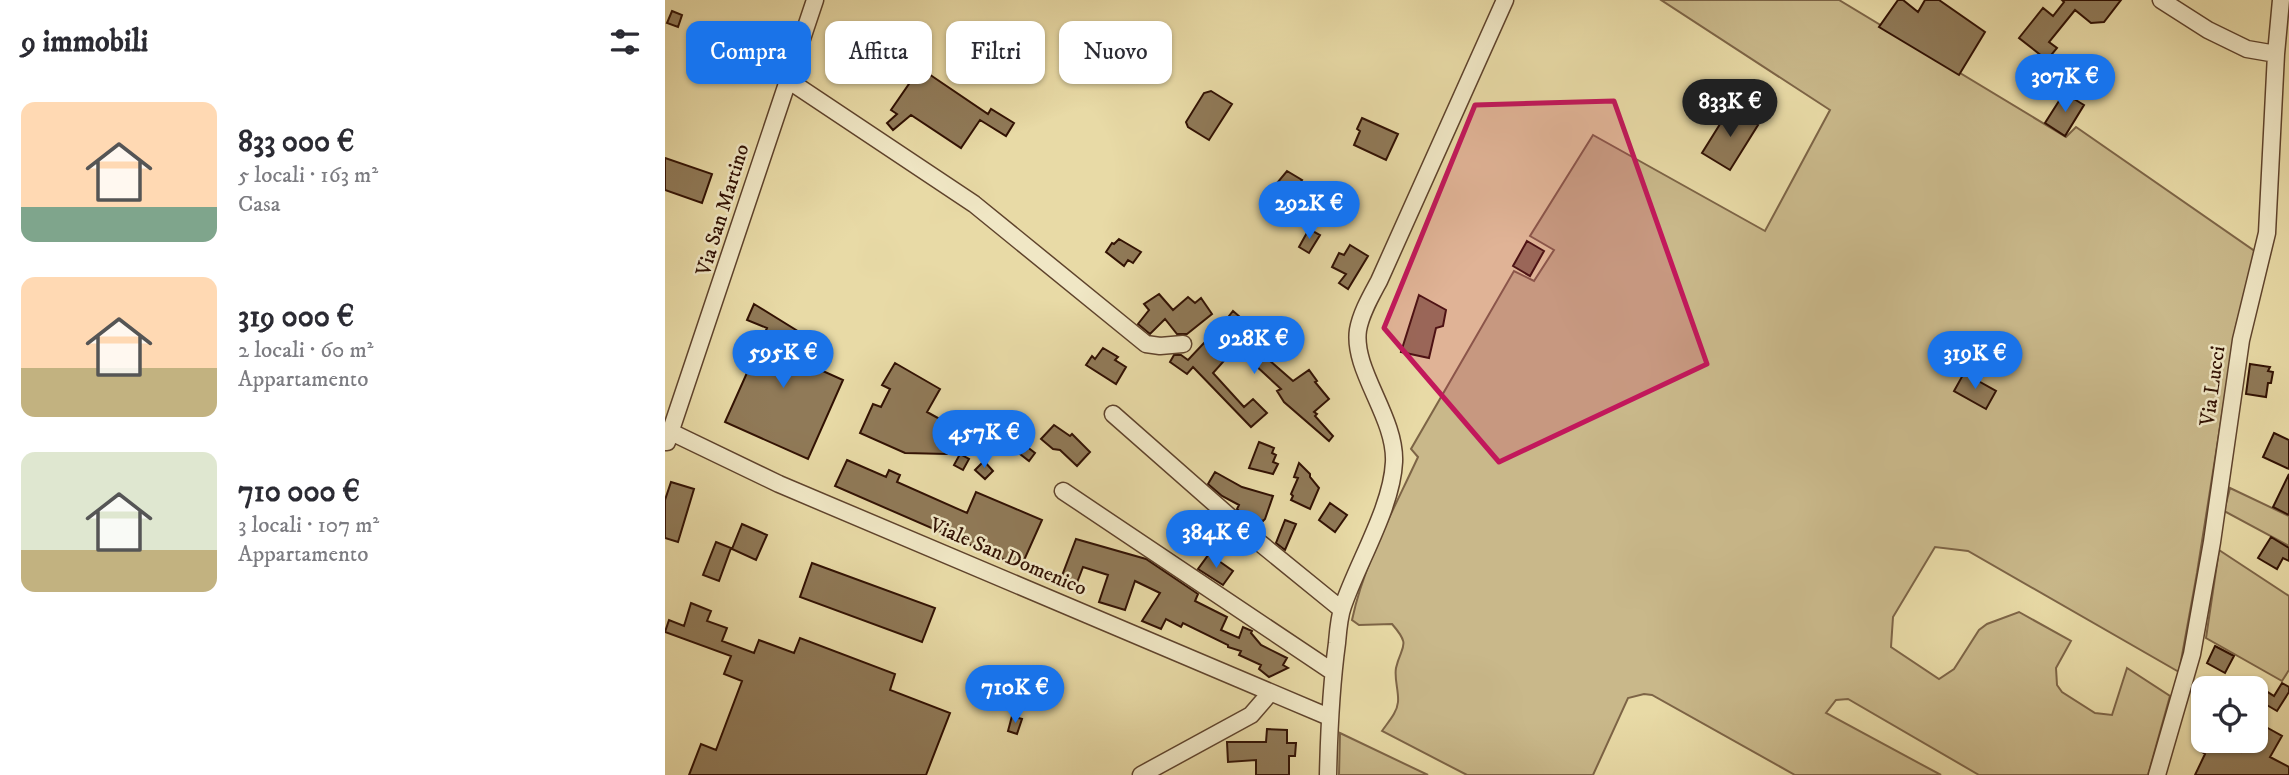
<!DOCTYPE html>
<html lang="it">
<head>
<meta charset="utf-8">
<style>
	body { margin:0; font-family:"IM FELL DW Pica",serif; background:#f2f2f3; color:#2b2b33; height:100vh; display:flex; flex-direction:column; font-size:26px; white-space:nowrap }
	* { box-sizing:border-box; margin:0 }
	p { font-size:23px; color:#7c7c81 }
	.icon { flex:none; width:38px; height:38px; fill:none; stroke:currentColor; stroke-width:2; stroke-linecap:round; stroke-linejoin:round }
	.map { position:relative; flex:1; overflow:hidden }
	.sheet { display:flex; flex-direction:column; background:#fff; width:665px }
	.sheet>* { flex:none }
	.hud { position:absolute; left:21px; top:21px; width:665px; height:63px; display:flex; gap:14px }
	.controls { position:absolute; left:1526px; top:676px; display:grid; gap:14px }
	.controls a { display:grid; place-items:center; width:77px; height:77px; border-radius:14px; background:#fff; box-shadow:0 2px 5px #0004; font-size:35px }
	.price { position:absolute; translate:-50% -60px; padding:0 16px; border-radius:24px; background:#1a73e8; color:#fff; font-size:23px; line-height:46px; filter:drop-shadow(0 2px 4px #0008) }
	.price::after { content:''; position:absolute; left:50%; top:42px; width:21px; height:16px; margin-left:-10px; background:inherit; clip-path:polygon(0 0,100% 0,50% 100%) }
	.price.current { background:#222; color:#fff }
	ul { padding:0; list-style:none }
	li { display:flex; align-items:center; gap:21px; height:175px; padding:0 21px }
	li span { display:grid; place-items:center; flex:none; width:196px; height:140px; border-radius:14px; color:#555 }
	li>.icon { margin-inline-start:auto }
	span .icon { width:84px; height:84px; fill:#fffc; stroke-width:1 }
	li b { font-size:30px }
	h2 { display:flex; justify-content:space-between; align-items:center; height:84px; padding:0 21px; font-size:30px }
	.chip { padding:0 24px; border-radius:14px; background:#fff; box-shadow:0 2px 5px #0004; font-size:24px; line-height:63px }
	.chip.current { background:#1a73e8; color:#fff }
	main { display:flex; flex:1; min-height:0 }
	.map>svg:first-child { display:block }
</style>
</head>
<body>
<main>
<section class="sheet">
<h2>9 immobili<svg class="icon" aria-label="filters" viewBox="0 0 24 24"><path d="M4 7h16M4 17h16"/><circle cx="9" cy="7" r="2"/><circle cx="15" cy="17" r="2"/></svg></h2>
<ul>
<li><span style="background:linear-gradient(#ffd9b3 75%,#7fa58c 0)"><svg class="icon" aria-label="home" viewBox="0 0 24 24"><path d="M3 11l9-7 9 7M6 9v11h12V9"/></svg></span><div><b>833 000 €</b><p>5 locali · 163 m²</p><p>Casa</p></div></li>
<li><span style="background:linear-gradient(#ffd9b3 65%,#c2b280 0)"><svg class="icon" aria-label="home" viewBox="0 0 24 24"><path d="M3 11l9-7 9 7M6 9v11h12V9"/></svg></span><div><b>319 000 €</b><p>2 locali · 60 m²</p><p>Appartamento</p></div></li>
<li><span style="background:linear-gradient(#dfe7d0 70%,#c2b280 0)"><svg class="icon" aria-label="home" viewBox="0 0 24 24"><path d="M3 11l9-7 9 7M6 9v11h12V9"/></svg></span><div><b>710 000 €</b><p>3 locali · 107 m²</p><p>Appartamento</p></div></li>
</ul>
</section>
<div class="map">
<svg width="1624" height="775" viewBox="0 0 1624 775">
	<rect width="100%" height="100%" fill="#e8daa6"/>
	<filter id="stains"><feTurbulence type="fractalNoise" baseFrequency=".00286" numOctaves="4"/><feColorMatrix values="0 0 0 0 .2 0 0 0 0 .09 0 0 0 0 .02 0 0 0 .5 -.17"/></filter>
	<radialGradient id="worn" r=".72"><stop offset=".6" stop-color="#630" stop-opacity="0"/><stop offset="1" stop-color="#630" stop-opacity=".3"/></radialGradient>
	<path fill="#c9b88a" stroke="#7d6446" stroke-width="2" d="M996,0h178l227,137 10,-10 180,125 -20,74 -39,247 -18,99 -211,-121 -33,-4 -42,70 -2,30 48,32 15,-10 25,-39 8,-6 32,-12 52,29 -15,27 1,17 5,7 33,21 17,2 15,-47 43,28 -22,79h-169l-131,-76 -12,1 -10,13 115,62h-146l-143,-80 -8,-1 -16,4 -35,77h-126l-85,-44c6,-9 15,-18 16,-29 1,-11 -4,-23 -2,-34 5,-23 16,-21 -4,-44l-33,1 -7,-5c12,-57 42,-111 66,-163l-7,-8 103,-178 20,10 20,-31 -24,-14 63,-101 172,96 65,-121z
		M1565,488l59,28v30l-65,-35z
		M1554,550l70,46v74l-7,11 -76,-43z
		M675,733l88,42h-89z"/>
	<path fill="#907a58" stroke="#311103" stroke-width="2" d="M1233,0h5l15,12 7,-12h14l46,32 -26,43 -80,-48z
		M1397,0h59l-17,22 -13,1 -16,-13 -26,32 8,6 -10,12 -28,-22 24,-30 10,8 11,-14z
		M7,11l10,4 -4,12 -11,-4z
		M255,68l68,46 3,-5 23,14 -8,13 -26,-16 -19,28 -50,-33 -18,15 -6,-7 10,-9 -6,-4z
		M546,91l21,13 -23,36 -21,-13 -2,-5 18,-29z
		M1399,93l20,12 -19,31 -20,-13z
		M1065,108l28,17 -28,45 -28,-17z
		M697,118l36,16 -12,26 -32,-15 6,-14 -3,-2z
		M0,158l47,16 -10,29 -37,-13z
		M622,171l15,9 -11,14 -14,-11z
		M644,229l11,6 -11,18 -10,-6z
		M454,239l22,13 -8,11 -5,-3 -4,6 -18,-14 6,-9 2,1z
		M862,241l17,10 -14,25 -17,-10z
		M685,245l18,11 -20,33 -9,-6 7,-9 -14,-7 7,-14 5,2z
		M494,294l14,16 15,-13 7,6 6,-5 11,16 -25,20h-10l-12,-15 -15,15 -12,-10 11,-14 -5,-6z
		M754,295l27,15 -3,16 -7,2 -7,30 -28,-6z
		M89,304l55,34 -13,21 47,21 -35,79 -83,-37 42,-94 -20,-8z
		M568,311l14,12 -9,10 55,48 16,-11 8,11 -2,1 14,17 -15,13 3,2 -2,2 18,20 -4,5 -45,-39 -7,-11 4,-2 -40,-37 -6,6 -5,-4 -17,19 31,34 9,-8 14,14 -16,14 -58,-60 -6,7 -17,-12 4,-7h7l7,5 16,-17 3,1z
		M438,348l15,9 -3,3 11,7 -10,17 -30,-19 6,-9 3,3z
		M230,363l45,26 -13,23 20,11 -5,11 11,5 -6,15 -42,-1 -45,-20 13,-29 8,3 9,-18 -8,-4z
		M1585,364l20,3 -2,4 5,1 -2,11h-3l-2,14 -20,-3z
		M1299,373l32,18 -10,18 -32,-18z
		M389,425l16,11 2,-2 18,18 -13,14 -17,-16 -7,-1 -12,-10z
		M1609,433l15,7v29l-26,-12z
		M594,442l15,6 -2,5 4,2 -3,7 5,2 -5,10 -24,-6z
		M361,446l9,7 -6,8 -9,-7z
		M295,454l9,5 -6,11 -9,-5z
		M182,460l39,17 3,-7 11,5 -3,7 70,31 9,-21 66,28 -21,47 -186,-81z
		M319,461l9,10 -8,8 -10,-9z
		M634,463l11,11v3l9,11 -9,21 -19,-9 2,-4 -2,-2 7,-16 -4,-1z
		M550,472l27,15 31,9 -8,23 -2,2 -22,-8 -4,-4 2,-4 -17,-9 -14,-12z
		M1624,474v41l-16,-8z
		M6,482l23,7 -16,53 -13,-4v-38z
		M665,503l17,12 -12,17 -16,-12z
		M620,520l11,4 -11,26 -9,-7z
		M77,524l25,11 -11,25 -24,-11z
		M1606,537l18,11v13l-6,-3 -6,11 -19,-11z
		M411,539l70,20 52,35 -3,7 32,16 -6,13 18,8 4,-11 9,4 -1,2 10,12 26,13 -4,7 5,3 -19,9 -10,-8 2,-4 -22,-10 2,-4 -13,-4v-2l-45,-22 -2,4 -15,-8 -5,10 -19,-8 18,-28 -25,-12 -10,29 -26,-8 9,-27 -25,-8 -8,21 -15,-7z
		M51,542l15,6 -12,33 -16,-6z
		M544,554l24,17 -10,14 -25,-16z
		M147,563l123,45 -13,34 -122,-45z
		M26,603l20,8 -4,10 20,7 -5,13 32,12 5,-13 35,13 6,-15 95,36 -5,16 60,23 -24,62h-237l12,-31 15,6 26,-69 -18,-7 7,-18 -66,-24 4,-12 15,6z
		M1550,646l19,10 -9,17 -18,-10z
		M1617,683l7,4v5l-12,19 -17,-10 6,-10 8,5z
		M347,716l10,3 -5,15 -9,-3z
		M1601,727l16,9 -12,21 19,10v8h-94l10,-21 -3,-2 7,-12h11l21,12 7,-12h8v-9l6,3z
		M602,729l20,1v13h9l-1,13h-6v19h-33v-15l-28,2 -1,-20h39z"/>
	<g fill="none" stroke-linecap="round" stroke-linejoin="round">
		<g stroke="#5f432c" stroke-width="19">
			<path id="minor" d="M1496,0l47,30 39,19 29,5
				M123,80l186,124 172,140 14,2 23,-2
				M448,414l142,125 86,70
				M6,432l108,52 550,233
				M0,442h2l148,-442
				M398,491l270,181
				M476,775l110,-60 19,-22
				M663,775c1,-44 3,-88 9,-132 1,-12 2,-26 6,-37 15,-44 49,-99 51,-144 2,-45 -42,-92 -36,-132 3,-17 13,-34 21,-49l126,-281
				M1492,775l35,-121 20,-112 29,-202 26,-107 9,-179 5,-54"/>
		</g>
		<use href="#minor" stroke="#f0e7c5" stroke-width="16"/>
	</g>
	<path fill="#c2185b" fill-opacity="0.2" stroke="#c2185b" stroke-width="5" stroke-linejoin="round" d="M949,101l93,263 -208,98 -115,-134 91,-223z"/>
	<g text-anchor="middle" dominant-baseline="central" stroke-width="5" stroke-linejoin="round" paint-order="stroke">
		<g font-size="21" fill="#311103" stroke="#f0e7c5">
			<text transform="translate(58 210) rotate(-73)">Via San Martino</text>
			<text transform="translate(1548 386) rotate(-82)">Via Lucci</text>
			<text transform="translate(343 557) rotate(23)">Viale San Domenico</text>
		</g>
	</g>
	<rect width="100%" height="100%" filter="url(#stains)"/>
	<rect width="100%" height="100%" fill="url(#worn)"/>
</svg>
<div class="controls">
<a><svg class="icon" aria-label="locate" viewBox="0 0 24 24"><circle cx="12" cy="12" r="6"/><path d="M12 2v4M12 18v4M2 12h4M18 12h4"/></svg></a>
</div>
<b class="price" style="left:1400px;top:114px">307K €</b>
<b class="price current" style="left:1065px;top:139px">833K €</b>
<b class="price" style="left:644px;top:241px">292K €</b>
<b class="price" style="left:589px;top:376px">928K €</b>
<b class="price" style="left:118px;top:390px">595K €</b>
<b class="price" style="left:1310px;top:391px">319K €</b>
<b class="price" style="left:319px;top:470px">457K €</b>
<b class="price" style="left:551px;top:570px">384K €</b>
<b class="price" style="left:350px;top:725px">710K €</b>
<div class="hud">
<a class="chip current">Compra</a>
<a class="chip">Affitta</a>
<a class="chip">Filtri</a>
<a class="chip">Nuovo</a>
</div>
</div>
</main>
</body>
</html>
